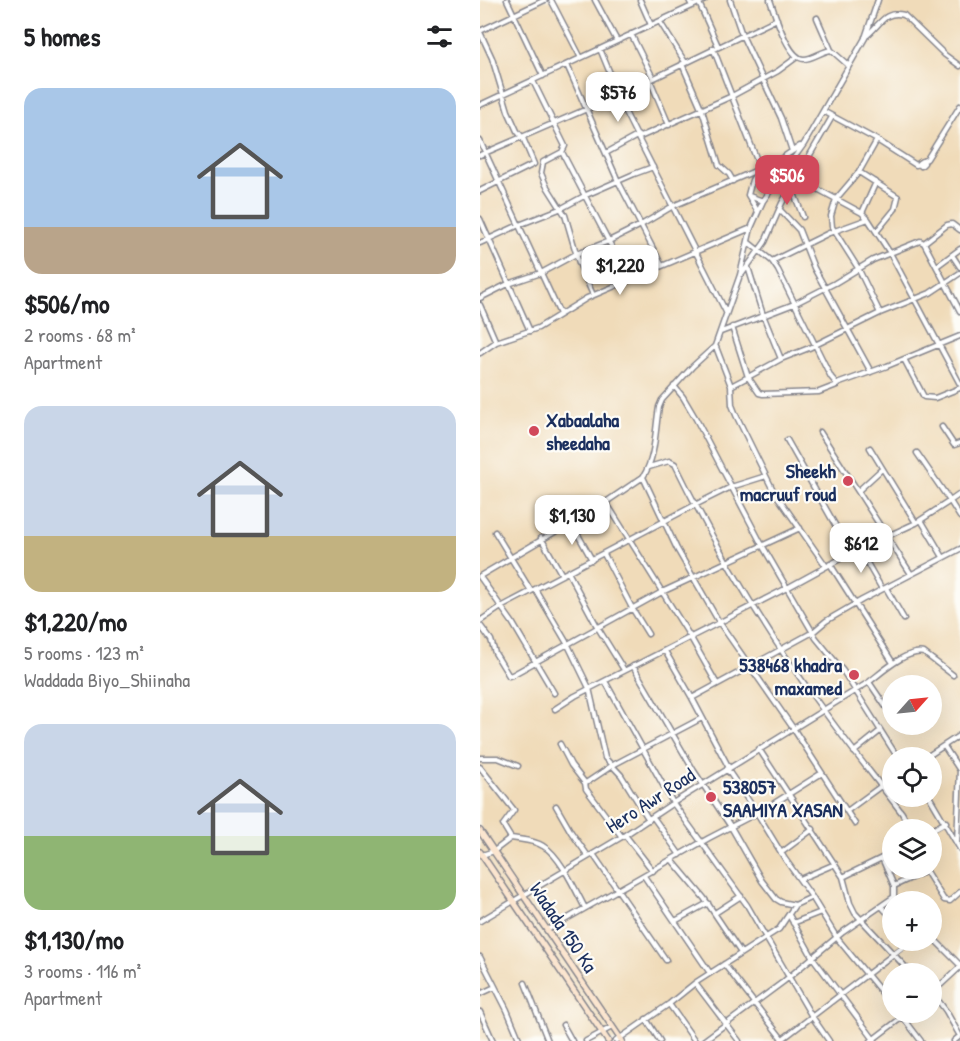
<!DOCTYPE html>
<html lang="en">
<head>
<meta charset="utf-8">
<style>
	body { margin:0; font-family:"Patrick Hand",sans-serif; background:#f6f6f6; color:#202124; height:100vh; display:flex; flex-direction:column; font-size:22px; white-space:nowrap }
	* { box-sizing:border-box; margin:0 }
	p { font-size:20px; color:#757577 }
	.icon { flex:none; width:33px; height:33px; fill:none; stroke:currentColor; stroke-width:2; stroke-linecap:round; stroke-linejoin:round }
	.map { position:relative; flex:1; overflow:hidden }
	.panel { display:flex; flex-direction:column; background:#fff; width:480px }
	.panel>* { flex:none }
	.needle { width:39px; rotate:63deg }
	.controls { position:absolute; left:402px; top:675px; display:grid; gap:12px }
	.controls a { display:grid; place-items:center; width:60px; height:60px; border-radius:50%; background:#fff; box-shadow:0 6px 24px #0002; font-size:30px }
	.price { position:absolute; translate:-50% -51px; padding:0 14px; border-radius:12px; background:#fff; color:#222; font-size:20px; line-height:39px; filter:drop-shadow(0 2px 3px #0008) }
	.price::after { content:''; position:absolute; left:50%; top:36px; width:18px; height:14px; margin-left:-9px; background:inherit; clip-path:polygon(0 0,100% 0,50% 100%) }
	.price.selected { background:#d1495b; color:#fff }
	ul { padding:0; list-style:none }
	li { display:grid; align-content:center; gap:12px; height:318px; padding:0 24px }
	li span { display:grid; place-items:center; height:186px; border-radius:18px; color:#555 }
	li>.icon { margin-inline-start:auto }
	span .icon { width:108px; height:108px; fill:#fffc; stroke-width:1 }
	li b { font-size:26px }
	h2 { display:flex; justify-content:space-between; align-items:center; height:72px; padding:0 24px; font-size:26px }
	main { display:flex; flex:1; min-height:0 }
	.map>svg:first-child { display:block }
</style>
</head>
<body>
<main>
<section class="panel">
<h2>5 homes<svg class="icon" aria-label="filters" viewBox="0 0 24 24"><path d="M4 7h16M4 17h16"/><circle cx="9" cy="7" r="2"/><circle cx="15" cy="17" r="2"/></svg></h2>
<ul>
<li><span style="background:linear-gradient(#a9c7e8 75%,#b9a48a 0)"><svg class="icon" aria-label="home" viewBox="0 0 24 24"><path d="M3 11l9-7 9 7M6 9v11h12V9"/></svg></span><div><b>$506/mo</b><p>2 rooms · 68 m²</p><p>Apartment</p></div></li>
<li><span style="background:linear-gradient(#c9d6e8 70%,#c2b280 0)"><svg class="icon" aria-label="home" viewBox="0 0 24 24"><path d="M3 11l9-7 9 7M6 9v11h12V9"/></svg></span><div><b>$1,220/mo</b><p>5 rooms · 123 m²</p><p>Waddada Biyo_Shiinaha</p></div></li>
<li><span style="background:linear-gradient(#c9d6e8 60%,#8fb573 0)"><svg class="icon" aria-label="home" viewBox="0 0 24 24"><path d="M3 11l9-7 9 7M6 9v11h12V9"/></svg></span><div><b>$1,130/mo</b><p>3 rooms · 116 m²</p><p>Apartment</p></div></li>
</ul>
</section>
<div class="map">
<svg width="480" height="1041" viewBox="0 0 480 1041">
	<rect width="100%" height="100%" fill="#fdfcf7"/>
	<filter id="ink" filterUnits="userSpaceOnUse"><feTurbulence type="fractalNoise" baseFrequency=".0167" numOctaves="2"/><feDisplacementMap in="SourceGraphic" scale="12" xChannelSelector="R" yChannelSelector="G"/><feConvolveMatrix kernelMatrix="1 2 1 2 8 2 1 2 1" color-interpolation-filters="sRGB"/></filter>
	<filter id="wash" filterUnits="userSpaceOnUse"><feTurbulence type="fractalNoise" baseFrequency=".008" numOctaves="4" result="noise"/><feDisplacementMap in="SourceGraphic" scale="24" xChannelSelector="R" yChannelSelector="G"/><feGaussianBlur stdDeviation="1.35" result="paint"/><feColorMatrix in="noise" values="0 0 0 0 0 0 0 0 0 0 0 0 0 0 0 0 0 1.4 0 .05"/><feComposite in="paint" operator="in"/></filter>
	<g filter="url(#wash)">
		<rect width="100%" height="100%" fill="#f0dbb9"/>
	</g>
	<g filter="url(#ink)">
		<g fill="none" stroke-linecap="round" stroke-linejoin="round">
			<g stroke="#86858c" stroke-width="7">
				<path id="street" d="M27,0l36,76
					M71,0l30,58
					M115,0l22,41
					M160,0l11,25
					M209,0l3,6
					M250,0l12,35 39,83 11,33
					M290,0c5,14 18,59 34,59 9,0 18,-8 27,-9l17,15
					M219,3l19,43
					M337,18l14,32
					M180,22l25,40
					M0,31l65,-31
					M0,32l12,26 16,53 9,20 6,7 11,26 -54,27
					M151,34l22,44
					M385,37c15,-11 18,-27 39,-22l41,40 15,11
					M233,48l47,120 -8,12 -4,15 10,17
					M120,49l19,46
					M202,64l20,46 17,55 10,9 4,7
					M87,65l51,116 44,85
					M170,80l19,45
					M53,81l32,65 -3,6 -19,10 -2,11 5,12 19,30 14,48 14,32
					M137,96l19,38 4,3 92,-41 46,-25 19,-14
					M0,105l225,-105
					M343,111l54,29 -18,32 -23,27 -5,17 1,11 26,41 22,45
					M397,140l39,25 3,-1
					M0,141l80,173
					M82,152l67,128
					M126,153l31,-17 89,176
					M0,155l137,-59 160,-77
					M442,161l2,2 -3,3 -2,-3z
					M443,161l4,-2 33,-53
					M304,171l78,42 6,6 22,34 70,131
					M379,172l39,25 -3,12 -18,22
					M312,188l11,29
					M269,196l14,5
					M300,210l19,20 15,38 57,104
					M382,213l14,-31
					M0,219l50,112
					M268,242l24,19 6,9 53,107 6,7 50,-18 73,-30
					M0,243l39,-18 43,-17 24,-13 48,-21 19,-7
					M444,243l23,-18 5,-1 8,6
					M472,255l8,12
					M292,261l57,-28 39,-14
					M457,266l23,-17
					M268,267l15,48 18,44 28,-11 71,-35 50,-20 30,-20
					M262,274l23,-32 17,-39 50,-86
					M0,298l28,-14 33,-11 35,-19 33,-13 32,-16 32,-19 103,-44 24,-16
					M0,305l16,37
					M252,327l16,50 33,-18
					M241,332l73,-28 41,-21 38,-23 47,-19 4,2 36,68
					M236,347l15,39
					M0,353l16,-11 42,-14 49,-30 164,-70
					M424,359l20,38 11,1 25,-10
					M194,386l9,11 13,22 66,126 54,93 27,33 55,87
					M462,427l12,18 6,-2
					M340,432l91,142
					M307,440l64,113
					M390,448l46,75
					M437,453l33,48 10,-7
					M169,467l20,-6 6,3c42,86 92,170 149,247 25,35 52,68 78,102l9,17
					M286,476l-30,-61 -4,-10 -1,-19 17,-9 11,16 4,1 56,-2 18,-7
					M163,477l34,72 42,73 74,106 62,96
					M378,491l24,-22
					M126,502l85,136 26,46
					M441,520l22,37
					M91,522l21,38
					M15,532l36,59
					M61,538l21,37
					M379,549l23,40
					M124,554l28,54 16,26
					M350,564l63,99
					M88,572l30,56 26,42
					M0,576l126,-74 37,-25c13,-20 12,-47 16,-70l3,-7 31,-34 22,-20 25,-71 11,-47 12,-27 41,-57 19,-33 42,-73 13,-38
					M0,577l32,45 42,71
					M406,588l18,31
					M55,589l33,56 21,43 16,70 16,17 28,45
					M0,621l21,-14 192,-101 38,-19 35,-11 7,14 53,76
					M0,625l11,15 4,13 14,23 3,-1 150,-83 138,-64
					M185,651l27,47
					M153,666l61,105 37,56 31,54 14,18 5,3 14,3
					M125,681l68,122 74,102 64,110 18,26
					M389,682l23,34
					M75,709l20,-13 212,-108 64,-35 65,-30 34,-22 10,16
					M80,744l11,21 14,18 1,6 36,48
					M464,746l15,23
					M279,749l84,128 7,26 5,10 57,61
					M374,752l26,-21
					M0,758h18l20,8
					M445,758l35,-23
					M133,765l89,-47
					M0,767l34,43 -11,15 8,13
					M249,768l-37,-70 121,-66 13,-11 36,-21 98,-51
					M247,769l30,44 28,46 27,38 25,41 55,67
					M106,783l27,-18
					M449,796l31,53
					M76,806l15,26 17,24
					M367,811l45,-33
					M173,817l27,38
					M452,830l14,-8
					M145,835l28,36
					M477,843l3,-75
					M301,853l32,-24
					M113,854l73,106
					M2,855l12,-4 17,-13c11,2 23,2 32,8 17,9 33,45 42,62
					M402,858l12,28v11l4,5
					M192,860l32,38 37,55
					M444,868l20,32 6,1 10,-9
					M164,876l66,97
					M363,877l49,-24
					M320,879l35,-15
					M414,886l32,-15
					M401,906l11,12
					M235,913l26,-17
					M309,915l24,43 62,83
					M0,921l145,-86 48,-32 196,-121c13,-10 38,-33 55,-29l29,22
					M195,921l33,-18
					M313,923l28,-11
					M67,930l162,-92 56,-29 57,-36
					M452,937l28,28
					M0,957l27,53 13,31
					M244,964l59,76
					M45,983l23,58
					M215,983l44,58
					M452,992l14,19 14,25
					M452,993l28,-26
					M0,994l15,-7
					M189,1004l26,37
					M0,1012l13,29
					M419,1012l22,29
					M166,1019l14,22
					M83,1025l9,16
					M106,1041l26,-14
					M136,1041l53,-37 26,-21 84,-54 16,-24 17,-8
					M223,1041l80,-59 60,-50 51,-35
					M300,1041l132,-101
					M391,1041l38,-29
					M474,1041l6,-5"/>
			</g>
			<g stroke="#86858c" stroke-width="8">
				<path id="secondary" d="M0,831l142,210
					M0,852l128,189"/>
			</g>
			<use href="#street" stroke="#fff" stroke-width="4"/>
			<use href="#secondary" stroke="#fbe5cf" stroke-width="5"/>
		</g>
	</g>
	<g fill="#d1495b" stroke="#fdfcf7" stroke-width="2">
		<circle cx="54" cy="431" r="6"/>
		<circle cx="368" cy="481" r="6"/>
		<circle cx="374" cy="675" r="6"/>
		<circle cx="231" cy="797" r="6"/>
	</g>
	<g text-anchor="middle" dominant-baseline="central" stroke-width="4.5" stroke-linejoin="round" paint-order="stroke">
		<g font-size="20" font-weight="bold" fill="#1b2f5e" stroke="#fdfcf7" text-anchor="start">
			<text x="66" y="419">Xabaalaha<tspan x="66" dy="23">sheedaha</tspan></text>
			<text x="356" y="470" text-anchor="end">Sheekh<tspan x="356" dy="23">macruuf roud</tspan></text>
			<text x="362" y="664" text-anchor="end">538468 khadra<tspan x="362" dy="23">maxamed</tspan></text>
			<text x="243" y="786">538057<tspan x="243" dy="23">SAAMIYA XASAN</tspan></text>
		</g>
		<g font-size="20" fill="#1b2f5e" stroke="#fdfcf7">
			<text transform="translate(170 800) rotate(-33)">Hero Awr Road</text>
			<text transform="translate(84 927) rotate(56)">Wadada 150 Ka</text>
		</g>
	</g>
</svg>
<div class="controls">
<a><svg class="needle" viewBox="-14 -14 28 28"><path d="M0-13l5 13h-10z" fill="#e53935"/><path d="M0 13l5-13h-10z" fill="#757577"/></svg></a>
<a><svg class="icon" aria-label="locate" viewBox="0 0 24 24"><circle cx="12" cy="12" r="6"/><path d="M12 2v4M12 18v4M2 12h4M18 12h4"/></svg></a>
<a><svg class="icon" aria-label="layers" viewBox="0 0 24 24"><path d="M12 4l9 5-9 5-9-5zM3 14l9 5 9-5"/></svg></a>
<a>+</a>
<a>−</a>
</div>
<b class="price" style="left:138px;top:123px">$576</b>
<b class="price selected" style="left:307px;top:206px">$506</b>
<b class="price" style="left:140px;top:296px">$1,220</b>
<b class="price" style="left:92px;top:546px">$1,130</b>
<b class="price" style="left:381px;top:574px">$612</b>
</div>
</main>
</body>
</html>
